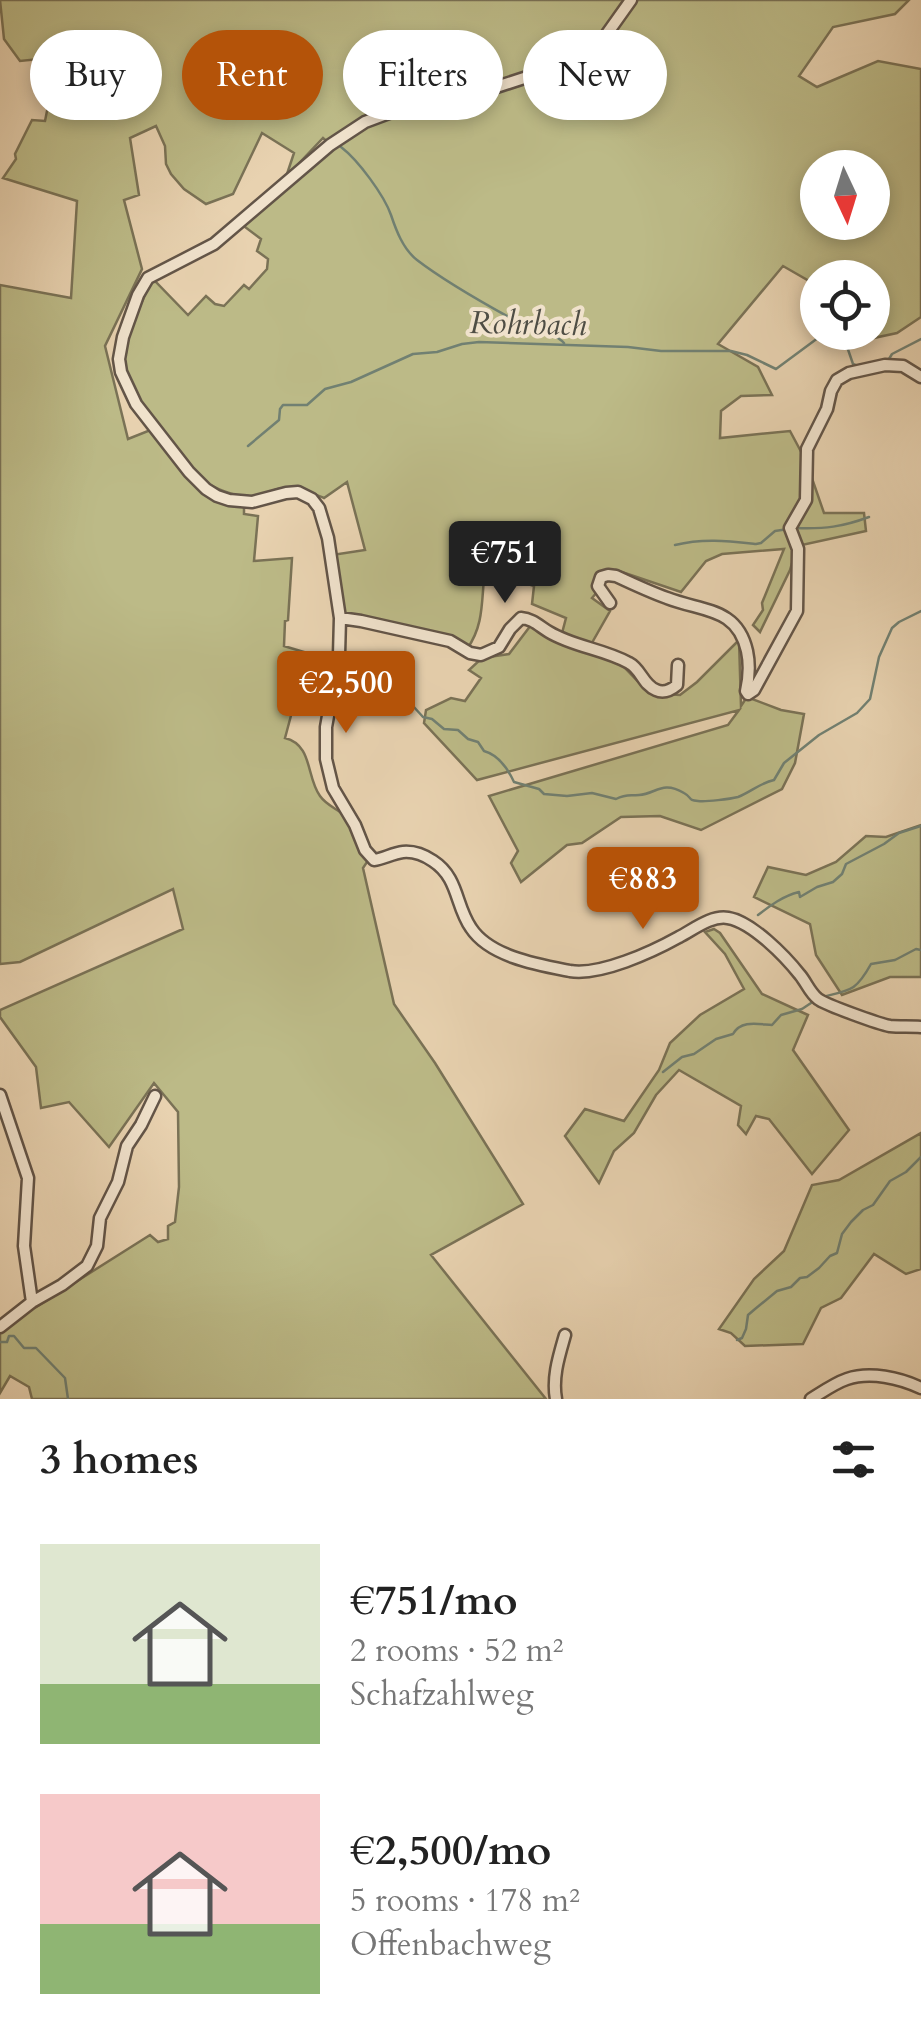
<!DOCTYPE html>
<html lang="en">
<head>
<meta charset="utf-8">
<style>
	body { margin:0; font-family:Cardo,serif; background:#f2f2f2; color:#222; height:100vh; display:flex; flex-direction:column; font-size:38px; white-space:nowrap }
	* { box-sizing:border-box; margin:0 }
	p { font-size:32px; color:#767676 }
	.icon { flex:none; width:55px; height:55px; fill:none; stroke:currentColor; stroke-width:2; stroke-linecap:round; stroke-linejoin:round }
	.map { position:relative; height:1399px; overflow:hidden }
	.sheet { display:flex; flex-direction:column; background:#fff; flex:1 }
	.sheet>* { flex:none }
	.guide { position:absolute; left:30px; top:30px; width:862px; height:90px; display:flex; gap:20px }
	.needle { width:65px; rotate:176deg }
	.fabs { position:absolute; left:800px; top:150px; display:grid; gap:20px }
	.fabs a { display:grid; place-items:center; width:90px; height:90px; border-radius:50%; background:#fff; box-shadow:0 5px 15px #0003; font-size:50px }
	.price { position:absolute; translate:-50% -85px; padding:0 22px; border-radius:10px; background:#b45309; color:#fff; font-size:32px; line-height:65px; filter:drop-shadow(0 2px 5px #0008) }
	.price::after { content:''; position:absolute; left:50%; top:60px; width:30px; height:22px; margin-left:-15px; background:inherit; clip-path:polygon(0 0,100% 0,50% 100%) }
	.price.selected { background:#222; color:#fff }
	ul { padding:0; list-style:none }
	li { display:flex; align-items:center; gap:30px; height:250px; padding:0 40px }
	li span { display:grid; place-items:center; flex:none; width:280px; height:200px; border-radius:0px; color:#555 }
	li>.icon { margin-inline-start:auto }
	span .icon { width:120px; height:120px; fill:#fffc; stroke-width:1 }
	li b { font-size:42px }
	h2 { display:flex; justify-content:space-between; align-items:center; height:120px; padding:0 40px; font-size:42px }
	.pill { padding:0 35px; border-radius:45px; background:#fff; box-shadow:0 5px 15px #0003; font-size:35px; line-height:90px }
	.pill.selected { background:#b45309; color:#fff }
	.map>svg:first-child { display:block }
</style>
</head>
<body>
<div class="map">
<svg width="921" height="1399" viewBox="0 0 921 1399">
	<rect width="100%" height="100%" fill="#e8d2b0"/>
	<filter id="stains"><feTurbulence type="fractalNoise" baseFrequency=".002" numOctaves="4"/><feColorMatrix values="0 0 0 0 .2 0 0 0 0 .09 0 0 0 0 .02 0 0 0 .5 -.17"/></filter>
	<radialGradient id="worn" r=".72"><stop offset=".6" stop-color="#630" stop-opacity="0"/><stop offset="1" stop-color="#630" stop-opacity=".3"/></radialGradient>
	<path fill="#bcba87" stroke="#7a7256" stroke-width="2.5" fill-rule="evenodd" d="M0,0h909l-14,14 -62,13 -34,49 18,11 61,-26 43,8v248l-24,16 -42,9 -7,-9 24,-1v-54h-54l-1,14 -8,-11 -26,-15 -65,78 40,23 14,28 -31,1 -20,15 -1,27 70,-7 16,30 18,52h40l2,18 -69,15 -7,24 -30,62 -7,-7 10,-15 -1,-7 22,-54 -62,5 -16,7 -25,31 -65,-22 -24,28 18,13 -21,37 -28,-11 5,-19 -34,-14 2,-18 -49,-16c-4,28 0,54 -18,79l-123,-34 -12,-60 33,-5 -18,-68 -23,16c-15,-6 -29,-13 -46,-9 -8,2 -14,7 -23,8 -21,1 -42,-10 -60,-20l-67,-90 -5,-28 3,-6 1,-16 25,-59 36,37 18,-19 9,8 9,2 20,-21 5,4 18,-20 1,-10 -11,-8 4,-12 -20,-15 90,-79 -8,-7 -37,39 8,-24 -32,-20 -29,61 -27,10 -22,-15 -13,-15 -5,-10 -1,-18 -9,-20 -26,12 9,57 -15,5 18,69 -37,77 23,93 25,-10 38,49 53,27v9l14,2 -4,45 38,-3 -4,62 -3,1 -1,25 50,15 -9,28 -25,-7 -15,56c28,7 21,39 35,58 7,10 18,13 25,20 11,11 17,30 24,43l-6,9 31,136 41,59 88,141 -92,51 115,144h-514l-3,-12 -19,-11 -10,17v-73l36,-13 114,-72 8,7 10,-3v-13l7,-4 4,-35 -1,-75 -24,-29 -45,64 -40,-45 -28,6 -5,-41 -36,-50v-7l183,-81 -10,-40 -153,73 -20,2v-679l71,13 6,-97 -74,-23 13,-19 -1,-5 17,-34 13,1 10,-50 -6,-13 -29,3 -16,-22zM818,168h54v54h-54z
		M531,625l91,40 27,28 31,2 17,-13 42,-42 2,66 6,-9 34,13 23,4 -9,49 -13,26 -81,41 -41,-14 -39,1 -39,26 -15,2 -46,37 -10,-19 7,-12 -29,-55 239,-71 11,-15 -262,70 -53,-57 2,-13 25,-12 14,3 16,-23 -12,-8 13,-12 27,-4z
		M921,825v152h-31l-48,18 -26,-40 -6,-31 -56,-27 14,-30 38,8 30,-13 30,-26 20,1z
		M714,929l6,4 42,61 46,21 -15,35 56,80 -37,44 -43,-55 -13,-3 -10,18 -8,-9 3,-19 -62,-36 -23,25 -22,38 -20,18 -15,32 -34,-47 20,-27 39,12 35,-51 11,-27 30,-28 44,-26 -19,-35 -20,-22z
		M921,1133v136l-15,5 -32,-20 -33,44 -20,10 -18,36 -58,2 -14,-13 -12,-4 35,-50 30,-28 28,-66 27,-5z"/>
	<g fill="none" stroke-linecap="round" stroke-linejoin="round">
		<path stroke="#718072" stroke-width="2.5" d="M341,147c17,13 43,48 50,68 5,15 12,34 26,45 30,23 66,43 99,61 14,8 37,10 48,22
			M842,332l11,32 5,2
			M889,359l3,-5 29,-15
			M248,446l31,-26 1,-11 3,-4h24l18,-16 26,-7 62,-28 24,-2 25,-8 17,-2 149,5 33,4h70l16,4 29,14 50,-37
			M796,528c29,1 46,-1 73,-11
			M675,545c28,-7 53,-4 81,-1l5,-1 14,-12 13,-2
			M404,702l9,4 10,11 9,2 12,10 14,1 10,9 10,3 6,9c14,4 24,18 30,31l25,7 5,5 23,2 25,-3 24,6c10,-5 13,-3 23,-4 17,-1 23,-15 45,-2 9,5 3,7 14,8 8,1 32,-2 40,-4 13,-5 22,-14 36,-17l10,-17 35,-28 38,-22 13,-14 9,-42 13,-29 7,-6 22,-11
			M758,915c13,-10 25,-19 41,-23l1,5 17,-10 16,-5 9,-8 4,-10 38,-20 15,-11 22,-7
			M822,997c29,-7 34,-6 49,-33l24,-4 21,-11 5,1
			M663,1072l19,-15 12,-3 22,-15 17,-5c8,-14 24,-10 39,-9l9,-10 21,-6 12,-8
			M737,1340l5,-2 4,-9 2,-14 7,-6 22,-18 14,-4 9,-9 7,-1 12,-9 11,-12 7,-3 5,-19 9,-12 12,-12 10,-5 17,-24 16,-9 15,-15
			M0,1342h7l2,-6h5l10,12h12l29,30 3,21"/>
		<g stroke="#635548" stroke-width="15">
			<path id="minor" d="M631,0l-32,45 -32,19 -92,30 -78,16 -32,12 -35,23 -116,99 -66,34 -10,17 -15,42 -4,22 2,13 15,32 53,68 17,17 11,7 12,4 23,2 34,-9 12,-1 14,7 7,9 9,30 12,80 -1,37 -13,72v32l7,29 22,37 10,25 9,10c9,-1 19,-7 29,-8 11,-1 21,3 30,9 26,17 22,44 38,67 19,29 68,37 99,43 30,5 82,-19 109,-34 14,-7 32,-22 49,-19 24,4 57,38 72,57 6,7 10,18 18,24 8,6 61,25 72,27 10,1 21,0 31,1
				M610,603l-12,-17 3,-9 7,-2 8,1c17,8 34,16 51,22 36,14 70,9 80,53 3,14 2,27 -1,40l2,3
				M340,618l21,3 89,20 20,12 11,2 18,-8 11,-18 11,-11c12,1 18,8 28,14 25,15 55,17 80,31 12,6 14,22 27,27 8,4 15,0 21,-5l1,-20
				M748,694l6,-4 43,-79 1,-62 -8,-21 16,-28 1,-51 20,-40 4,-18 6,-11 12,-7 36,-8 18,1 18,11
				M0,1095l28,83 -4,68 8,56
				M0,1327l32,-25 30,-17 25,-19 10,-20 3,-28 18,-36 9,-36 14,-21 14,-29
				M556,1399c-4,-22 3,-43 9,-64
				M811,1399c11,-7 24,-16 36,-20 23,-8 53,-1 74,9"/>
		</g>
		<use href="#minor" stroke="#f0e2cc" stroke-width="10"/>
	</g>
	<g text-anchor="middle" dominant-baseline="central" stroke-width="8" stroke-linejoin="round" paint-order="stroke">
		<g font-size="32" font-style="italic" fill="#4f4e45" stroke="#f0e2cc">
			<text transform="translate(528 324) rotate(1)">Rohrbach</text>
		</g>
	</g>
	<rect width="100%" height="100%" filter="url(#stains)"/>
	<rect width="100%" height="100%" fill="url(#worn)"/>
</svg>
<div class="fabs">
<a><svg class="needle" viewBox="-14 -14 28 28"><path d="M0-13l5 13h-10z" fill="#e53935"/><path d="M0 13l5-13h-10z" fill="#767676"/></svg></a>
<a><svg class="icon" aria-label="locate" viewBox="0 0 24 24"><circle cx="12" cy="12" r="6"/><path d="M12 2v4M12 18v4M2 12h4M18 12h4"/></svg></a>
</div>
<b class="price selected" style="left:505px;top:606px">€751</b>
<b class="price" style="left:346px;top:736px">€2,500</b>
<b class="price" style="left:643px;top:932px">€883</b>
<div class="guide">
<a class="pill">Buy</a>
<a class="pill selected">Rent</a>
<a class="pill">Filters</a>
<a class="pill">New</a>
</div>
</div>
<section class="sheet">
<h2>3 homes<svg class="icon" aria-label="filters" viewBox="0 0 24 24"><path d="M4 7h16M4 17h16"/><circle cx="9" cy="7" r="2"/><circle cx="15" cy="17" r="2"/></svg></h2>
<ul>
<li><span style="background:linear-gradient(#dfe7d0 70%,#8fb573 0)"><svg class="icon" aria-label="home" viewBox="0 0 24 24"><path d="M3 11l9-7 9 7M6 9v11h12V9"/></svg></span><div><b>€751/mo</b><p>2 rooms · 52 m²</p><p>Schafzahlweg</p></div></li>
<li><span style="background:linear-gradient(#f6c9c9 65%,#8fb573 0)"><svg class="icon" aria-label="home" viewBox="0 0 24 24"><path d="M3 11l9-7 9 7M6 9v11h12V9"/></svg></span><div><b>€2,500/mo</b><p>5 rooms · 178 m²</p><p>Offenbachweg</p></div></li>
</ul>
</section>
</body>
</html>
